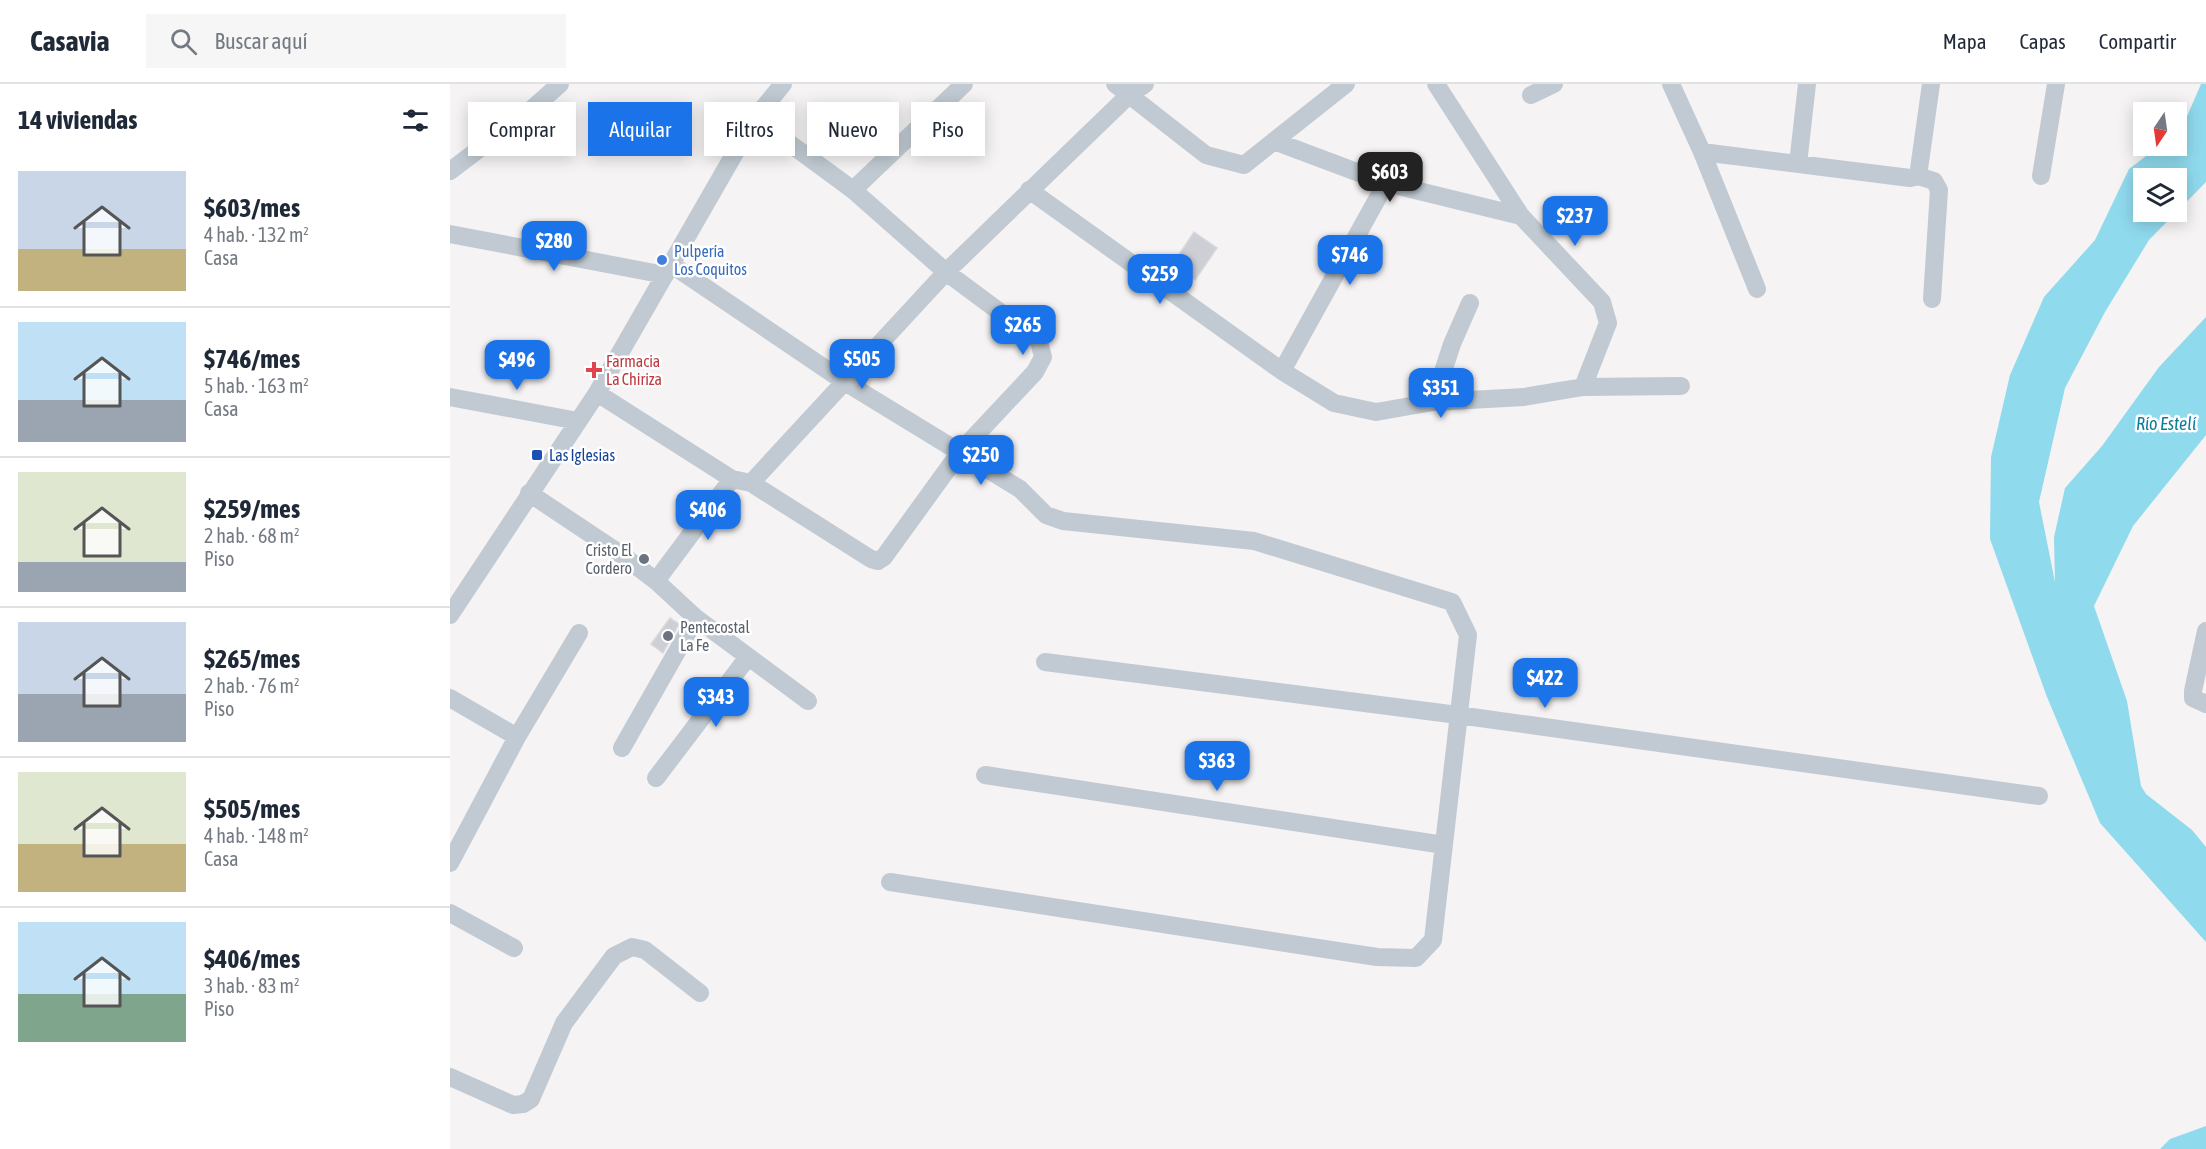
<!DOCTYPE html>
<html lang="es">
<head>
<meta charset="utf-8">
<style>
	body { margin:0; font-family:"Asap Condensed",sans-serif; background:#f6f6f7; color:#1f2937; height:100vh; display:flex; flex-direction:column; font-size:22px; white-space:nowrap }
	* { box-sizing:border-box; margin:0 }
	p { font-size:20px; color:#747a83 }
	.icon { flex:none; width:33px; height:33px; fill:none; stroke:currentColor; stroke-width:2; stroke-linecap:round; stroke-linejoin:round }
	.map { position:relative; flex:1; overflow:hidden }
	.side { display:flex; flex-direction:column; background:#fff; width:450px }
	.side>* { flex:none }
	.hud { position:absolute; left:18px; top:18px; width:570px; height:54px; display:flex; gap:12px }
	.needle { width:39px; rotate:193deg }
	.tools { position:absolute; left:1683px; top:18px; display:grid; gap:12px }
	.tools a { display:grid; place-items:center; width:54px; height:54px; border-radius:0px; background:#fff; box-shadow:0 3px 15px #0003; font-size:30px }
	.price { position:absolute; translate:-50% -51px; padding:0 14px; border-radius:12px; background:#1a73e8; color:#fff; font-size:20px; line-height:39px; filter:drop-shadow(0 2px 3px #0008) }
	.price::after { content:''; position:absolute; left:50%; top:36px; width:18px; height:14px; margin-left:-9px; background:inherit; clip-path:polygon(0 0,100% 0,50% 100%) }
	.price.selected { background:#222; color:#fff }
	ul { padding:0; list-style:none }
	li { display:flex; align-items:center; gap:18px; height:150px; padding:0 18px }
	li+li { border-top:2px solid #e0e1e3 }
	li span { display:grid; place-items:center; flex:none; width:168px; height:120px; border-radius:0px; color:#555 }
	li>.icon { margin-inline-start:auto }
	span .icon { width:72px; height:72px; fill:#fffc; stroke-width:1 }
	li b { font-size:26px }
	h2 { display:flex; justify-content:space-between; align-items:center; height:72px; padding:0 18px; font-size:26px }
	.pill { padding:0 21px; border-radius:0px; background:#fff; box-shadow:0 3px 15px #0003; font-size:21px; line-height:54px }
	.pill.selected { background:#1a73e8; color:#fff }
	header { display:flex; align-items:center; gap:36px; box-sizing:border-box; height:84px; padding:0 30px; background:#fff; border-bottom:2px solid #e0e1e3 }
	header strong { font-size:28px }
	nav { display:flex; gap:33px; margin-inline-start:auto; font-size:21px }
	.search { width:420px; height:54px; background:#f6f6f7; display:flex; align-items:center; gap:15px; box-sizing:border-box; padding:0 21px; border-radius:0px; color:#747a83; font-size:22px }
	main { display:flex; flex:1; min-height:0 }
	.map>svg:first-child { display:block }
</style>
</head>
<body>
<header>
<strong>Casavia</strong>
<div class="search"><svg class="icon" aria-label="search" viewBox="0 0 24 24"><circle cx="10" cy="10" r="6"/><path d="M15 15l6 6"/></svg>Buscar aquí</div>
<nav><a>Mapa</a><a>Capas</a><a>Compartir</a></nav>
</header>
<main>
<section class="side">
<h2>14 viviendas<svg class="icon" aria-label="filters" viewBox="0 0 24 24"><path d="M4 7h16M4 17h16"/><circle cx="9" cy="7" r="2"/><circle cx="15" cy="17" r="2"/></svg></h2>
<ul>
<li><span style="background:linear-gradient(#c9d6e8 65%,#c2b280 0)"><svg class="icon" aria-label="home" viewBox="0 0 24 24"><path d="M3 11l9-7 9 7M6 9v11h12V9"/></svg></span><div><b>$603/mes</b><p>4 hab. · 132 m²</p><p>Casa</p></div></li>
<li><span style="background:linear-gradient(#bfe0f5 65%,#9aa5b1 0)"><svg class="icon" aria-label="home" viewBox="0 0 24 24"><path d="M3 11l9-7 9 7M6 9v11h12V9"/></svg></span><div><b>$746/mes</b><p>5 hab. · 163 m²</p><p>Casa</p></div></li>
<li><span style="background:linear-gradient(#dfe7d0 75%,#9aa5b1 0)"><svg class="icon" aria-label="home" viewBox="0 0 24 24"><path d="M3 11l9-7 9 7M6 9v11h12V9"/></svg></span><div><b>$259/mes</b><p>2 hab. · 68 m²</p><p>Piso</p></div></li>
<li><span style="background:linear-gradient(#c9d6e8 60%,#9aa5b1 0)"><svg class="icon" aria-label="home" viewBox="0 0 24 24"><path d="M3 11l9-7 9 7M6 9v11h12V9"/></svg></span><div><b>$265/mes</b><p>2 hab. · 76 m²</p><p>Piso</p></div></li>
<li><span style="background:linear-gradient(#dfe7d0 60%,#c2b280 0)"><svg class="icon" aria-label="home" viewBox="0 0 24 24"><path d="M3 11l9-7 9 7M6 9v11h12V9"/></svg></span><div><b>$505/mes</b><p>4 hab. · 148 m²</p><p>Casa</p></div></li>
<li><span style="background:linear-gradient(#bfe0f5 60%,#7fa58c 0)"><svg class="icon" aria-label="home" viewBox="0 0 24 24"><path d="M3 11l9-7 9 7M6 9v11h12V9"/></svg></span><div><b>$406/mes</b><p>3 hab. · 83 m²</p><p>Piso</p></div></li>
</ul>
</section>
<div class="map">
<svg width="1756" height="1065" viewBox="0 0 1756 1065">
	<rect width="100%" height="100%" fill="#f5f3f3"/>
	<path fill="#90daee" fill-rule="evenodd" d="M1751,0h5v98l-57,58 -44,72 -40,76 -26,114 16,80 -1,-45 11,-49 37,-42 57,-79 47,-50v118l-73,91 -39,80 33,95 14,85 5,8 46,36 14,17v95l-106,-119 -53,-126 -57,-158 1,-82 19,-82 34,-78 51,-57 34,-71 30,-23h17l1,-14 5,-4zM1694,94h32v34h-32z
		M1756,1042v23h-46l10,-10z"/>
	<path fill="#cdcfd5" stroke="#d7d9de" stroke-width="1.5" d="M744,148l23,16 -22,32 -23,-15z
		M220,534l9,6 -16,29 -12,-9z"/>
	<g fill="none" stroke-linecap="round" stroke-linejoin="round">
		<path stroke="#c1cad2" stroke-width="18" d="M665,0l91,71 38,10 102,-81
			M986,0l85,132 81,86 6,21 -25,64
			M1221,0l31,68 55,137
			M1081,11l23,-11
			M824,57l112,42 135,33
			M1252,68l208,26 8,-2 13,-92
			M1348,80l9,-80
			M0,87l83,-63 27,-24
			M1468,92l16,5 5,9 -7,109
			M1591,92l15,-92
			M403,106l111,-106
			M579,106l253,181 52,32 42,9 57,-10 91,-5 59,-10 98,-1
			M0,150l215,41
			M222,181l173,117 175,107 26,26 17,6 191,20 198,61 16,33 -35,305 -17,18 -39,-1 -487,-75
			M832,287l104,-188
			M147,309l135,86 19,4 120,76 7,2 6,-4 76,-105 75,-80 8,-15 -4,-16 -93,-69 -93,-82 -98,-72
			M0,313l128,24
			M983,318l19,-58 18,-41
			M301,399l195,-211 183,-177 16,-11
			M79,409l93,62 34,26 40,37 112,83
			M206,497l76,-102
			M0,531l147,-222 158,-275 28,-34
			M1756,547l-13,60v7l13,6
			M595,578l413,53 581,81
			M0,614l67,39
			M172,664l74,-130
			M535,691l459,70
			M206,694l92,-121
			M0,779l67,-126 62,-104
			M0,829l64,35
			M0,993l63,28 10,-1 8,-5 33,-76 50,-67 18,-9 13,3 55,43"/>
	</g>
	<circle fill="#3f7fe0" stroke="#fff" stroke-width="2" cx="212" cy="176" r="6"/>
	<path fill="#e0444e" stroke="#fff" stroke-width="2" d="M141 277h6v6h6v6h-6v6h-6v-6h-6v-6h6z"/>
	<rect fill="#1a4fb4" stroke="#fff" stroke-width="2" x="81" y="365" width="12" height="12" rx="3"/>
	<g fill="#6b7280" stroke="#fff" stroke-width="2">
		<circle cx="194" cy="475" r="6"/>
		<circle cx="218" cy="552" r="6"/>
	</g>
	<g text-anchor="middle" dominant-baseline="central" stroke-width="5" stroke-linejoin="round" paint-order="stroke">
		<g font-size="16" fill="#366cbe" stroke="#fff" text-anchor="start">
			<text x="224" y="167">Pulpería<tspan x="224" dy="18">Los Coquitos</tspan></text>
		</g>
		<g font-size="16" fill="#be3a42" stroke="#fff" text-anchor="start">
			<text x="156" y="277">Farmacia<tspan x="156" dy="18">La Chiriza</tspan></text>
		</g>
		<g font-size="16" fill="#164399" stroke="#fff" text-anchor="start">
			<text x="99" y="371">Las Iglesias</text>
		</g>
		<g font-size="16" fill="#5b616d" stroke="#fff" text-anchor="end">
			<text x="182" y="466">Cristo El<tspan x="182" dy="18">Cordero</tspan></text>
			<text x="230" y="543" text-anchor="start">Pentecostal<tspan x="230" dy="18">La Fe</tspan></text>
		</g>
		<g font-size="18" font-style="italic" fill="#0c7c9b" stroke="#fff">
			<text x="1716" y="339">Río Estelí</text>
		</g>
	</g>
</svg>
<div class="tools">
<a><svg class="needle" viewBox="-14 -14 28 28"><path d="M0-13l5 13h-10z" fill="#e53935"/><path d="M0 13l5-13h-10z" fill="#747a83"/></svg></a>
<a><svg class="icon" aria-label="layers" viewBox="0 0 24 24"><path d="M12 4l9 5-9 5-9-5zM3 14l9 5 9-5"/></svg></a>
</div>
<b class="price selected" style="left:940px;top:119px">$603</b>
<b class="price" style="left:1125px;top:163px">$237</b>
<b class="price" style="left:104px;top:188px">$280</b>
<b class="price" style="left:900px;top:202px">$746</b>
<b class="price" style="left:710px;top:221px">$259</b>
<b class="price" style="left:573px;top:272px">$265</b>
<b class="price" style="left:412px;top:306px">$505</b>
<b class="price" style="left:67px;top:307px">$496</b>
<b class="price" style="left:991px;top:335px">$351</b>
<b class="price" style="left:531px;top:402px">$250</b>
<b class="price" style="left:258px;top:457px">$406</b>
<b class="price" style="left:1095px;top:625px">$422</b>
<b class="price" style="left:266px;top:644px">$343</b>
<b class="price" style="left:767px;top:708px">$363</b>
<div class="hud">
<a class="pill">Comprar</a>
<a class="pill selected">Alquilar</a>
<a class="pill">Filtros</a>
<a class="pill">Nuevo</a>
<a class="pill">Piso</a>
</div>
</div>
</main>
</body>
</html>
